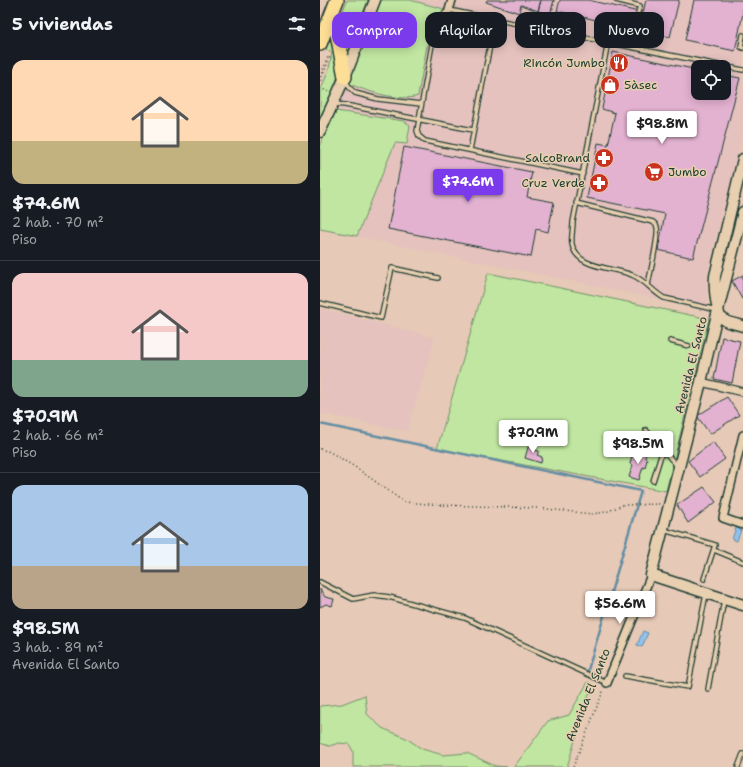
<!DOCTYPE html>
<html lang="es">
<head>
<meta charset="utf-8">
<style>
	body { margin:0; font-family:"Shantell Sans",sans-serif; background:#20242c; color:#f1f3f6; height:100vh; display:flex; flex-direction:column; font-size:15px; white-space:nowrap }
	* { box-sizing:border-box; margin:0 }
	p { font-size:13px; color:#9ea1a6 }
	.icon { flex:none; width:22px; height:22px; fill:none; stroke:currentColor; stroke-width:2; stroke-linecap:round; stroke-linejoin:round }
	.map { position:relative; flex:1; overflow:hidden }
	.drawer { display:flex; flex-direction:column; background:#171b24; width:320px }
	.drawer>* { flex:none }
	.guide { position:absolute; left:12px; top:12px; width:351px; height:36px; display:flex; gap:8px }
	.buttons { position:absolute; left:371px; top:60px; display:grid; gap:8px }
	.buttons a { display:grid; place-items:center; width:40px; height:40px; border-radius:8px; background:#171b24; box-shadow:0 2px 10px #0003; font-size:20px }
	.price { position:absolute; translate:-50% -34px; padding:0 9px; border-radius:4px; background:#fff; color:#222; font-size:13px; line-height:26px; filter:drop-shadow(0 1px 2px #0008) }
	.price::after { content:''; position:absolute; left:50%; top:24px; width:12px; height:9px; margin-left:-6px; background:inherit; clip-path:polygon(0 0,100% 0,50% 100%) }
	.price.on { background:#7c3aed; color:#fff }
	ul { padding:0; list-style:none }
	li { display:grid; align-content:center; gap:8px; height:212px; padding:0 12px }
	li+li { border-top:1px solid #363941 }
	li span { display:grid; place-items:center; height:124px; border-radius:12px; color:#555 }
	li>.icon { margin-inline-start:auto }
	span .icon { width:72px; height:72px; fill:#fffc; stroke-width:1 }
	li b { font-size:17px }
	h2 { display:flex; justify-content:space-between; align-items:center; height:48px; padding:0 12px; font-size:17px }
	.tag { padding:0 14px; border-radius:12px; background:#171b24; box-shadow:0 2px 10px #0003; font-size:14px; line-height:36px }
	.tag.on { background:#7c3aed; color:#fff }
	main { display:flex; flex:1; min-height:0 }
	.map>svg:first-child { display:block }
</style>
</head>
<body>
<main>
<section class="drawer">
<h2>5 viviendas<svg class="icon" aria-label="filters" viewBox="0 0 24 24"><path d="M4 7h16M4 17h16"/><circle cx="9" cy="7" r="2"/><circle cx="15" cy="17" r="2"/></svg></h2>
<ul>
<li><span style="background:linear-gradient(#ffd9b3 65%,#c2b280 0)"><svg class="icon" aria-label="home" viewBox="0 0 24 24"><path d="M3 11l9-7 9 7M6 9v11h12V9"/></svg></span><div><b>$74.6M</b><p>2 hab. · 70 m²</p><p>Piso</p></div></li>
<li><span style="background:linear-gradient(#f6c9c9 70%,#7fa58c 0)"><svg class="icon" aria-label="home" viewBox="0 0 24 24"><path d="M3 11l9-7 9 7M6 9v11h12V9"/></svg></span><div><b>$70.9M</b><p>2 hab. · 66 m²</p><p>Piso</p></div></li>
<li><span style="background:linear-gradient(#a9c7e8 65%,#b9a48a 0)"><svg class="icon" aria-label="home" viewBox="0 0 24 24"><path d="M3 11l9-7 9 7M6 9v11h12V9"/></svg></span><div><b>$98.5M</b><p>3 hab. · 89 m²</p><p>Avenida El Santo</p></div></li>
</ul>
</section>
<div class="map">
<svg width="423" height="767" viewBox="0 0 423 767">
	<rect width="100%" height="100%" fill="#e6c9b6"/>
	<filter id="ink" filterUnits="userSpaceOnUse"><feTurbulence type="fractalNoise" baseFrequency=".025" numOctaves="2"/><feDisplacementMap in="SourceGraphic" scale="8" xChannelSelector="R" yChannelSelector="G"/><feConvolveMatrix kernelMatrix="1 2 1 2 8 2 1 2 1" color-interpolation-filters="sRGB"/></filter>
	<g filter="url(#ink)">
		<path fill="#e5c2be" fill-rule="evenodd" d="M60,0h363v135l-37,142v14l2,18 -388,-80v-85l28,-61zM378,67h26v26h-26z
			M0,308l115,30 -28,93 -87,-18z"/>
		<path fill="#c0e6a1" stroke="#70926a" d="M27,0h21l-24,63 -3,-47z
			M60,0h30l34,9 -10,12 -4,8 -12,67c-17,6 -54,-5 -70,-13z
			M11,31l8,38 -4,18 -15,32v-27l9,-23 3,-16 -8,-5z
			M16,111l68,10 6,4 -3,19 -12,-1 -38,93 -37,-7v-85z
			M168,273l221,46 -43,172 -229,-42z
			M268,682l4,2 -25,83h-53l34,-46 21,-6z
			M45,695l2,19 15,14 24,10 16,11 21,6 24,-2 28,13 13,1h-155v-16l-4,-7 -10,-1 -10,3 -9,-3v-37l22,-2z"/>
		<path fill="#91c2ed" stroke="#638da3" d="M416,528l5,2 -4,11 -5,-2z
			M323,631l5,2 -6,14 -5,-2z"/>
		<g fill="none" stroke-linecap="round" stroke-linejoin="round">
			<path stroke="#638da3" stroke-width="2.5" d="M0,424l321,67 -53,179"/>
		</g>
		<path fill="#e3b2d1" stroke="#1f3d34" d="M167,0h54l-3,11 -17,-6 -2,8 -33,-11z
			M221,0h13l-4,15 -12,-4z
			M240,0h28l55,13 3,-13h33l-9,37 -113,-26z
			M374,0h49v13l-8,38 -50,-11z
			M293,52l85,18v23h26v-18l16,3 -47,180 -35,-8 7,-36 -78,-16 11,-55 10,2 7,-32 -13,-4z
			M84,147l128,25 -5,25 27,5 -6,30 -12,-3 -5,28 -143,-28z
			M423,275v24h-1l-10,-18z
			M402,337l18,4 -8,42 -18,-4z
			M407,397l12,18 -29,19 -13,-18z
			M393,442l12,17 -25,18 -12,-16z
			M209,444l7,2 -2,4 5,1 -2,4 5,2 -1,6 -16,-5z
			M317,451l9,2 -1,5 2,1 -2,9 -2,-1 -4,13 -10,-3 4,-12 -3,-1 2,-9h4z
			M384,487l12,15 -28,21 -11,-18z
			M0,589l5,8 9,2 -2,7 -6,-2 -6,3z"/>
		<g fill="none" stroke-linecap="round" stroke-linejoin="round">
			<g stroke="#1f3d34" stroke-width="6">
				<path id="lane" d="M296,0l24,6 -2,6
					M423,35l-2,12 2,1
					M288,42l-35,180c0,7 -2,15 -1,22 4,25 42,23 60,31 13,5 20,16 32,23l53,12
					M311,47l4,-18
					M26,80l3,7 6,6 23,6 43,5
					M14,104l11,1 128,25
					M150,150l25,-131
					M263,174l-158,-33 -6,-5 -2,-5 18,-104c3,-8 7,-12 14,-17l294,60
					M256,203l77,19c2,2 3,2 4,5 2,10 -7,46 -9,58
					M0,303l61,15 11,-50 46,10
					M350,341l19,5
					M326,430l31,36
					M333,481l10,-32
					M344,530l51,15 -11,34
					M394,550l29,12
					M0,582l33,17 21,-4 15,2 76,21 142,65
					M305,676l63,11 18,-93
					M388,689l16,-89
					M418,767l5,-13"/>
			</g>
			<g stroke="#1f3d34" stroke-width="10">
				<path id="street" d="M129,10l3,-10
					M381,382l42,10
					M423,435l-20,83 20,7
					M287,683l44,-108"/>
			</g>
			<g stroke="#1f3d34" stroke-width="13">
				<path id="secondary" d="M0,132l25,-55 30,-77
					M423,159l-28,117c-1,14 1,28 5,41l8,5 15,4
					M423,212l-25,98 -17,72 -50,193 92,30"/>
			</g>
			<g stroke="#1f3d34" stroke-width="16">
				<path id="highway" d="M13,12l12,65
					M0,44l17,-44"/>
			</g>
			<path stroke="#1f3d34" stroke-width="1.5" stroke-dasharray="1 3" stroke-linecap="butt" d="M229,25l6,-25
				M0,77l8,-20h2l-10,25
				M0,88l9,4
				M0,449l10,3 25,15 49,35 37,3 97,3 54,6 14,-2 17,-7 37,-1
				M253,767l31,-78"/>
			<use href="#lane" stroke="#e7cfaf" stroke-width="3.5"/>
			<use href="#street" stroke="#e7cfaf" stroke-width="7"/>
			<use href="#secondary" stroke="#e7cfaf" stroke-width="10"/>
			<use href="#highway" stroke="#fdde96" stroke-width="13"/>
		</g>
	</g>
	<defs>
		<g id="restaurant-disc" transform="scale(1)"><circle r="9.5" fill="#c8321e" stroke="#e7cfaf"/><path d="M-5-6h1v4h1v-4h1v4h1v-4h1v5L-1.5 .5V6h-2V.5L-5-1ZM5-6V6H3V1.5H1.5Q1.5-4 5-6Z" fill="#fff"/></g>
		<g id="shop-disc" transform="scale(1)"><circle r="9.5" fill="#c8321e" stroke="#e7cfaf"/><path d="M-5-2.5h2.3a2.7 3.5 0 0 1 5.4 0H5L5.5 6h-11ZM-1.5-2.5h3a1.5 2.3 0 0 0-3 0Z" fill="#fff"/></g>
		<g id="pharmacy-disc" transform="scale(1)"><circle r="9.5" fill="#c8321e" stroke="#e7cfaf"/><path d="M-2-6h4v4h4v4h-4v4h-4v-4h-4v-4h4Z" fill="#fff"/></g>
		<g id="supermarket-disc" transform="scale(1)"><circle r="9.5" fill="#c8321e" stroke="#e7cfaf"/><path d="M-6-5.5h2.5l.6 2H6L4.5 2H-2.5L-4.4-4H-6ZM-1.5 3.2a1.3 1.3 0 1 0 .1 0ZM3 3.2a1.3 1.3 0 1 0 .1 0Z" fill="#fff"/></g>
	</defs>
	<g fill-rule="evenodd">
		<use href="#restaurant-disc" x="299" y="63"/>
		<use href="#shop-disc" x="290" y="85"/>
		<use href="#pharmacy-disc" x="284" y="158"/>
		<use href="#supermarket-disc" x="334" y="172"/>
		<use href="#pharmacy-disc" x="279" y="183"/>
	</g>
	<g text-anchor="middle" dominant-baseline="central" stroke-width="3" stroke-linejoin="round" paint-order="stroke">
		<g font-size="12" fill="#1f3d34" stroke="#e7cfaf" text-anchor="end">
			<text x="285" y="63">Rincón Jumbo</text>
			<text x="304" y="85" text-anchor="start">5àsec</text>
			<text x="270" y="158">SalcoBrand</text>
			<text x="348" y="172" text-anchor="start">Jumbo</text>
			<text x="265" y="183">Cruz Verde</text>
		</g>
		<g font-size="12" fill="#1f3d34" stroke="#e7cfaf">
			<text transform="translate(371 365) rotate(-76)">Avenida El Santo</text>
			<text transform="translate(268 695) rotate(-68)">Avenida El Santo</text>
		</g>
	</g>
</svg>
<div class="buttons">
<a><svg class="icon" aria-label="locate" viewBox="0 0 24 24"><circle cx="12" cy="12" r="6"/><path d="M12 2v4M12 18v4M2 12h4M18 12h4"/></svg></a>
</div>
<b class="price" style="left:342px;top:145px">$98.8M</b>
<b class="price on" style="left:148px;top:203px">$74.6M</b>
<b class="price" style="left:213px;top:454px">$70.9M</b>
<b class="price" style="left:318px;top:465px">$98.5M</b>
<b class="price" style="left:300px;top:625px">$56.6M</b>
<div class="guide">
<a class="tag on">Comprar</a>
<a class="tag">Alquilar</a>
<a class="tag">Filtros</a>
<a class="tag">Nuevo</a>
</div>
</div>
</main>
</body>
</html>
